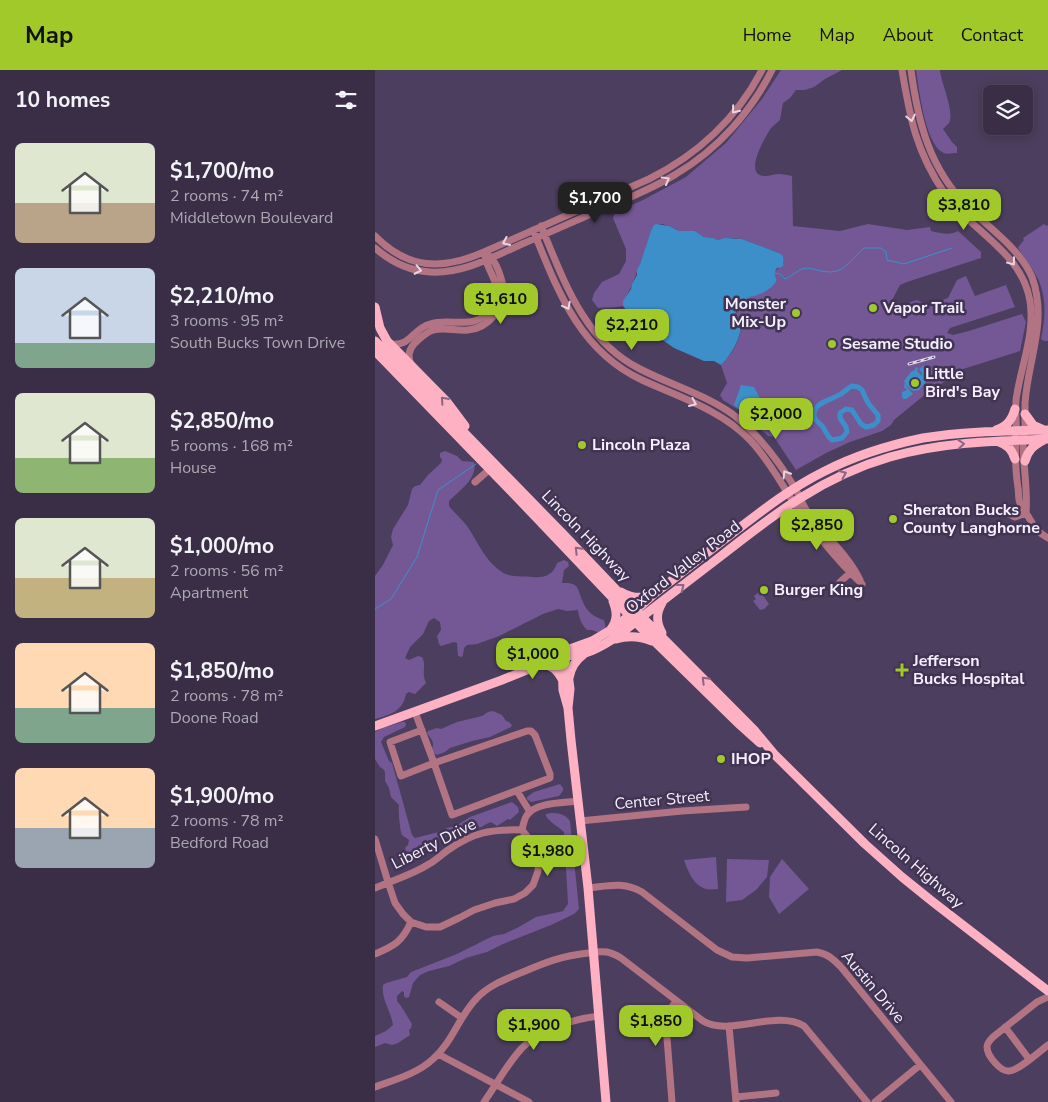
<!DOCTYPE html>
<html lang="en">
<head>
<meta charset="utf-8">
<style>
	body { margin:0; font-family:"Nunito Sans",sans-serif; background:#443a51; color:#f1f3f6; height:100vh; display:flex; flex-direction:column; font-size:19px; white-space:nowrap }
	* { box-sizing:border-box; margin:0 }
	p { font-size:16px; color:#aba8b3 }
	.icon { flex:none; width:28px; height:28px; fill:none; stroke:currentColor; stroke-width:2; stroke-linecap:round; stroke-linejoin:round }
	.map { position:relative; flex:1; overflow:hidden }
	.side { display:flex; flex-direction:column; background:#392e46; width:375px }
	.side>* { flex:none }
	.tools { position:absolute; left:608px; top:15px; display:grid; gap:10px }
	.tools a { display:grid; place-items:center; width:50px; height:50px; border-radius:8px; background:#392e46; box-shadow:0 2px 12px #0003,0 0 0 1px #534a5f; font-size:25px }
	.price { position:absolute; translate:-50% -42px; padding:0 11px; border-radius:10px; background:#a1c92a; color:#111; font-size:16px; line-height:32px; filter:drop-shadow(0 1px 2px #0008) }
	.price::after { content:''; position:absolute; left:50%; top:30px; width:15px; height:11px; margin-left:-8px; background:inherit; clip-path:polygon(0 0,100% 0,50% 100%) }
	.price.on { background:#222; color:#fff }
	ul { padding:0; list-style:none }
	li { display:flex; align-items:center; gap:15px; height:125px; padding:0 15px }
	li span { display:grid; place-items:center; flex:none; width:140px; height:100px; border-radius:8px; color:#555 }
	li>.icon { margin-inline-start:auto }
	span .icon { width:60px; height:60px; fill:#fffc; stroke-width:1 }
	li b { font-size:21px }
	h2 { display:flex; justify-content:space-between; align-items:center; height:60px; padding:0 15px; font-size:21px }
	header { display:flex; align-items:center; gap:30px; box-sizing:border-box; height:70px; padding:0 25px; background:#a1c92a; color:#111 }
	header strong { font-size:24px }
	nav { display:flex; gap:28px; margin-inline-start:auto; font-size:18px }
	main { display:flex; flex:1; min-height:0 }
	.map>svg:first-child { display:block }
</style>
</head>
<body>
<header>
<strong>Map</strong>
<nav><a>Home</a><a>Map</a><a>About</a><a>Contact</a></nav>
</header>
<main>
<section class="side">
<h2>10 homes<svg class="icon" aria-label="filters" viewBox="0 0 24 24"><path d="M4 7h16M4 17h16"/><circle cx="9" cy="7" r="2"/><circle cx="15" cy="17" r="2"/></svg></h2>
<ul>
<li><span style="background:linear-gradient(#dfe7d0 60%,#b9a48a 0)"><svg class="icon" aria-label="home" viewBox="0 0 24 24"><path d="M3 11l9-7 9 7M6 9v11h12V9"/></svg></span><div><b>$1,700/mo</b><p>2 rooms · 74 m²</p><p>Middletown Boulevard</p></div></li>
<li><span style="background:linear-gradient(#c9d6e8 75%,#7fa58c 0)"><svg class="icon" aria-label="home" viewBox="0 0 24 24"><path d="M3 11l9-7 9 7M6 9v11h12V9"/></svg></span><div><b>$2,210/mo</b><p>3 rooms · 95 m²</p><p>South Bucks Town Drive</p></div></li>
<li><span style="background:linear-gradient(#dfe7d0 65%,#8fb573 0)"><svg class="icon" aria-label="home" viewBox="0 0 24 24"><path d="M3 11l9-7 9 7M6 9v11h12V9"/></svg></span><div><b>$2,850/mo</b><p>5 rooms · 168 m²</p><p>House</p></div></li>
<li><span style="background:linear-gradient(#dfe7d0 60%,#c2b280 0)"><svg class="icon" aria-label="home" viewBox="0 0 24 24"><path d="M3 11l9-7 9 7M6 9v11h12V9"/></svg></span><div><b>$1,000/mo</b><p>2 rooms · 56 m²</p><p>Apartment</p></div></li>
<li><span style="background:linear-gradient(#ffd9b3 65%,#7fa58c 0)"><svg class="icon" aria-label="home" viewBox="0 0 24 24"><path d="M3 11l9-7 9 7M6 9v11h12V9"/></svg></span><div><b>$1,850/mo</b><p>2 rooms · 78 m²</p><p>Doone Road</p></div></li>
<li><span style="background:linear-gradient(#ffd9b3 60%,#9aa5b1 0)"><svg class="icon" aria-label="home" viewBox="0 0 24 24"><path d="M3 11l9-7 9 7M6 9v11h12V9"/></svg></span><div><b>$1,900/mo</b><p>2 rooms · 78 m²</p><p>Bedford Road</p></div></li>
</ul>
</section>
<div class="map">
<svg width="673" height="1032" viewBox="0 0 673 1032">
	<rect width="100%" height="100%" fill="#4c3e5e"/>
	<path fill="#745896" d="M406,0h61l-17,9 -11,8 -9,3h-9l-6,8 -7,5 -3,17c-3,3 -6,5 -9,8 -5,8 -25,41 -11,47 6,3 13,-1 19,-1 4,0 9,1 13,2l1,50 47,5 28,-7 39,6 23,-3 1,4c9,2 19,5 27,0l23,21v6l-74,24 -7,3 -8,15 14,6 2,-3 9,-3 6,3 1,2h5l19,-7 9,-18 9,-4 9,20 31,-11 9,22 -65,21 -3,5 6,2 16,-4 53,-17 4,8 -6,29 -57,18 -41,28 -28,23 -3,5 -9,6 -32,11 -24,11 -30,17 -22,-33 -6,-1 -29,-26 -16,-10 -3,-5 7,-12 -6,-18c10,-9 23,-30 19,-43l-3,-2c-1,-5 -1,-7 1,-12 7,-15 19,-10 31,-19 2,-2 5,-6 8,-9l-3,-5 1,-4 9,-8 -5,-10 -37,-14 -9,-1 -15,2 -5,-2 -9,-1 -9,-6h-16l-10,-5 -7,-2 -9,2 -13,38c-4,9 -6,18 -11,27 -2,5 -6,9 -6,15 -9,2 -17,1 -25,2l-6,-8 2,-7 8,-11 17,-8 7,-13v-12l-13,-31 2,-5 28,-13 43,-23 40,-34 36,-44z
		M541,0h24c1,13 15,42 9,53 -1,1 -5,5 -6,6l9,13 5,5v6c-5,0 -11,2 -15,-1 -17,-10 -23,-63 -26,-82z
		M669,154l3,2 1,-1v116h-4l-3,-2c4,-19 6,-39 -2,-58 -5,-11 -14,-22 -21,-33l1,-2 5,-6 -1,-2z
		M70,381l12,5 5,5 12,1c4,17 -15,29 -25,39v5c5,7 12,12 18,20 11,16 18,35 35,46 9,6 21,4 31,5 12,1 20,-2 24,-14l7,-3 4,2 1,4 -5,4 -2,13c18,-1 15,6 21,19 3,9 12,16 21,18l2,9 -6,4 -8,-3h-5c-6,-6 -8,-12 -9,-20l-11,1 -9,-2 -15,5 -44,22 -22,8 -10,1 -3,3 -1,7 -1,2 -4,-1 -1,-13 -3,-1 -13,4 -2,-2 -2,-8 4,-6 -1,-8 -6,-4 -5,3 -6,13 -13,13 -5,11 4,2 9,-4 4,1c4,8 1,11 2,19 0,2 1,4 2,7l-11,11 -6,-2 -3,2c-3,17 -16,21 -31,25v-143l8,-11 10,-20 -2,-8 2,-8 15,-24 4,-16 3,-3 5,-1 8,-10 13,-12 1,-3 -2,-3v-4z
		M383,523l2,3 2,-2 7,10 -5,5 -4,1 -7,-9 3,-2 -2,-3z
		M118,641l9,4 4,6 3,1 3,3 -1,2 -21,10 -18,4 -22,7 -5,4 -8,3 -3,-2 -2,-4c3,-7 -1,-10 -5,-16l1,-2 9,-3 4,1 16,-7 25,-6 6,-4z
		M27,652h3l1,2 -1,3 -21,10 -3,5 8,19 3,2 2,7 18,65 3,3 24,-6 8,-4 9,-2 14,-9 42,-15 6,5 1,5 -9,8 -2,-1 -11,7 -6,-4 -7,3 -2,2 -8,1 -13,3 -7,4 -6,-2 -4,5 -2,1 -13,1 -4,4 -8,3 -1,5 -3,2 -7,-3 -1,-3 3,-3 1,-5c-2,-2 -5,-3 -7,-5 -2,-3 -4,-26 -3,-30l-8,-8 -2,-9 -4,-7v-9l-2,-3 -3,-2 -5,-8v-27l8,-4z
		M185,714l3,4v3l-4,5 -28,6 -4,-3v-2l7,-5z
		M176,743c8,0 14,1 19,8l9,88 -5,5 -23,11 -48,19 -16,8 -21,6 -17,8 -20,5 -9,4 -7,8 -4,14 -3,1 -2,-2v-4l-2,-1 -5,5v5l4,5 11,18 -1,4 -2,2 1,5 -12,8 -6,2 -7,-2 -10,4v-11l11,-5 7,-6c-2,-14 -12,-26 -10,-40l3,-2 21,-6 4,-5 46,-18 36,-18 11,-2 15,-7 17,-10 23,-5 4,-1 5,-7 -4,-72c-6,-6 -14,-9 -18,-16v-2z
		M341,787l2,32c-4,0 -9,1 -12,0 -13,-4 -18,-18 -22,-29z
		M352,789l42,1 -2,17 -11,13 -14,10 -16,2z
		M407,789l27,30 -30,25 -10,-17 1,-20z"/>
	<path fill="#3d8fca" d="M281,154l13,2 10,5h16l9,6 9,1 5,2 7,-2 17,1 37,14 4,3c0,6 3,12 -6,12 -3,4 -3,7 0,12 -2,3 -5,7 -8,9 -15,12 -26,2 -34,26l2,5 3,2c4,12 -10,35 -19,43l-7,-4h-10l-30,-13 -37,-26 -10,-11 -4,-5v-5l8,-12 1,-5 5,-9v-5l3,-6 11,-33 2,-5z
		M548,296l3,1 4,10 -2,1 -3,-1h-1l2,5 -7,8 -6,1 -7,-6v1l7,8 -7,5h-3l-1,-3v-4l5,-2 -3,-3 1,-4 -1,-2 7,-9 4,-2 1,-3 2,1 -1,3 5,5v-3l-3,-4z
		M366,315l13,2 9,17v5l-8,8 -7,-1 -14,-11z"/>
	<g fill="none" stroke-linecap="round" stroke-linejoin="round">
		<path stroke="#3d8fca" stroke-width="1" d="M399,203l6,1 5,5c7,-3 12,-8 17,-10 5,-2 11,0 15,1 26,7 29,-6 47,-22h17l5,4 1,8 17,4 48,-16
			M0,539l16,-10 26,-42 21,-67 38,-26"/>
		<path stroke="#3d8fca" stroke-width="5" d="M477,316l6,1 4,3 6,13 10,12v6l-4,4 -8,2 -5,-3 -9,-14 -6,-1 -6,4v5l6,9 1,5 -5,6 -10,2c-5,-4 -6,-8 -9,-13 -3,-4 -10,-7 -9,-13 0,-11 17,-14 25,-19 5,-2 8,-7 13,-9z"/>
		<path stroke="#b27483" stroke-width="7" d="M527,0c8,48 14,82 43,124 26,37 77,58 85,107 5,32 -8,62 -13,93 -3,13 0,25 -1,38 -1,19 -1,37 2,56 1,5 0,11 2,15 1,4 4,6 6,10 8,12 8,17 22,25
			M536,0c7,52 18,98 57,137 21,21 52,42 64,70 16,45 -4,82 -7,126 0,9 0,18 0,27 -1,4 -2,7 -2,11 0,24 5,48 3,72
			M166,156c23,55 43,115 99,143 31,16 67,26 95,47 25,20 43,44 60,72 4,7 7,16 12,23 16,24 41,43 53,69
			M158,160c24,59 46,121 109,150 37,17 79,30 108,60 21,22 33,48 50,72 6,10 14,18 21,27 13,16 26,31 41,45
			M0,166c33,34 68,34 109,16l165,-73c48,-24 88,-61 113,-109
			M0,178c16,14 34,23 55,24 32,2 63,-15 92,-28 36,-15 72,-32 109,-47 15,-7 31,-14 45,-23 41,-24 75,-62 96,-104
			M16,274c21,2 21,-15 39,-20 21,-7 46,8 61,-16 4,-6 6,-14 5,-22 -2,-10 -9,-19 -11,-29
			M36,295c-3,-8 -3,-14 3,-21 6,-6 11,-11 19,-14 11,-3 23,1 35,0 21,-2 37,-22 35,-44 -2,-9 -7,-25 -15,-31
			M100,412l15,-13
			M630,442l10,5 11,-4
			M465,512l10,-9
			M40,642l19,51 -33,13 -11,-34 32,-12
			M152,661h4l4,4 15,39v4l-98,37 -18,-52z
			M142,721l13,21
			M205,751l102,-10 64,-4
			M147,760c1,-4 2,-11 5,-15 9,-13 36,-12 51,-14
			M0,769l13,43 7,21 8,11 8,8 15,5h14l19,-9 15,-8 21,-7 19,-4 11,-6 8,-8 5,-14 1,-14 -6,-13 -11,-14c-31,-1 -48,2 -74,20 -7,5 -12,10 -19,14 -17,11 -36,16 -54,24
			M213,818c20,-2 35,-7 54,4l75,58 15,7 15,1 70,-6c11,2 16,7 24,15l110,135
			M0,884c19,-8 27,-12 36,-32
			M673,927l-11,5 -44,35c-3,3 -6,6 -6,10 0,9 14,25 22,24 9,0 31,-20 39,-26
			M64,932l23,16
			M354,956l7,76
			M630,957l24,32
			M63,984l91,48
			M0,1017c19,-7 42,-13 58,-28 19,-16 26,-43 44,-61 12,-13 29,-19 46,-26 23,-10 39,-16 65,-19 6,-1 12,-2 19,-1 5,1 9,3 14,6l82,63c26,16 73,-12 101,5l63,76
			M361,1027l40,-4
			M109,1032c13,-18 23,-38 38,-54 17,-19 52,-29 77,-32
			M297,1032l-6,-77 3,-14 7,-10
			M500,1032l45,-37"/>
		<path stroke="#fdb1c3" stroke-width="9" d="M0,237l5,21 7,13 60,61 18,24
			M0,271l188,193 84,88 107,108 20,24 91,90 37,33 31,25 115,89
			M0,281l136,140 135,142 94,92 20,18
			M650,344l8,11 9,4
			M621,360c11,-4 16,-10 19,-21
			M624,372c9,3 13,8 16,17
			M650,391c3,-11 9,-16 19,-21
			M246,522c10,6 20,7 31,3
			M287,533c-6,10 -6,19 0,30
			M236,559c7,-9 6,-18 2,-28
			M241,569c13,-4 24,-3 36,2
			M166,594c11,1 16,6 21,15
			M190,597l4,14 1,8 -2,19 3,32 17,148 18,214
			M194,608c2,-11 6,-17 15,-24
			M193,638l-5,-18 -1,-27 1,-8 4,-5 25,-9 22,-13 28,-23 12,-11c25,-19 50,-39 75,-58 30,-23 60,-47 94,-64 31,-16 66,-27 100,-34 42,-7 83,-7 125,-8
			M0,656l127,-46 61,-25c20,3 40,-9 56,-20 34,-27 68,-53 102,-79 53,-42 103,-80 169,-99 52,-15 105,-16 158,-18"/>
		<g stroke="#ddd6e8" stroke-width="3">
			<path id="rail" d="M534,294l25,-7"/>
		</g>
		<use href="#rail" stroke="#413453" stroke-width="1" stroke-dasharray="4" stroke-linecap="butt"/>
	</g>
	<defs><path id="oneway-chevron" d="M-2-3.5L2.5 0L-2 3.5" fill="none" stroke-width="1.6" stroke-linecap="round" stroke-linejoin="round" transform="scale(1.25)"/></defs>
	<g stroke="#e8d6e5">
		<use href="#oneway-chevron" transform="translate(360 40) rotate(129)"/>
		<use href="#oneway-chevron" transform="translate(536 48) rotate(78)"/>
		<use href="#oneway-chevron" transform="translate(291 110) rotate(-29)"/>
		<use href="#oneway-chevron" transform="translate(131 172) rotate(156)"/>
		<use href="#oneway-chevron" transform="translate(637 192) rotate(53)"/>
		<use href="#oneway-chevron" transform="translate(43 200) rotate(12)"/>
		<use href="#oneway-chevron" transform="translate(192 236) rotate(62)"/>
		<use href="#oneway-chevron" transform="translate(318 333) rotate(24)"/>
		<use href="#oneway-chevron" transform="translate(411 404) rotate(-122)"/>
	</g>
	<g stroke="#8c6680">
		<use href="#oneway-chevron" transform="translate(69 330) rotate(-132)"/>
		<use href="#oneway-chevron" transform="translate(586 374) rotate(-5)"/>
		<use href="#oneway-chevron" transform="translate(468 404) rotate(-24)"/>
		<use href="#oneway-chevron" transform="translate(203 480) rotate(-134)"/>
		<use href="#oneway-chevron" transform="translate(306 517) rotate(-38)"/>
		<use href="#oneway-chevron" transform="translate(330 610) rotate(-135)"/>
	</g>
	<g fill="#a1c92a" stroke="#413453" stroke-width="2">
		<circle cx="498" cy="238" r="5"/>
		<circle cx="421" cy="243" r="5"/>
		<circle cx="457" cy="274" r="5"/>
		<circle cx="540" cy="313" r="5"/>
		<circle cx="207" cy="375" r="5"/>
		<circle cx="518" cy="449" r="5"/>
		<circle cx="389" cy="520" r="5"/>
		<path d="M524.5 592.5h5v5h5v5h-5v5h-5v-5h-5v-5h5z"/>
		<circle cx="346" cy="689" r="5"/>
	</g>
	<g text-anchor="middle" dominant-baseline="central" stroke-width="5" stroke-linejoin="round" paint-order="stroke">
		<g font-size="16" font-weight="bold" fill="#f5effe" stroke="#413453" text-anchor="start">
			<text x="411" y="234" text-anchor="end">Monster<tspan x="411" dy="18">Mix-Up</tspan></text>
			<text x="508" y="238">Vapor Trail</text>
			<text x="467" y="274">Sesame Studio</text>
			<text x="550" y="304">Little<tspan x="550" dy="18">Bird's Bay</tspan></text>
			<text x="217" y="375">Lincoln Plaza</text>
			<text x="528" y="440">Sheraton Bucks<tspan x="528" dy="18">County Langhorne</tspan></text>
			<text x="399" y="520">Burger King</text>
			<text x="538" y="591">Jefferson<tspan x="538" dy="18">Bucks Hospital</tspan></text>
			<text x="356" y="689">IHOP</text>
		</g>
		<g font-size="16" fill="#f5effe" stroke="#413453">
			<text transform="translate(211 466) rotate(46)">Lincoln Highway</text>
			<text transform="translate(308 497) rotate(-38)">Oxford Valley Road</text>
			<text transform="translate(287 730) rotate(-5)">Center Street</text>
			<text transform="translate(59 774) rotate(-27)">Liberty Drive</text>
			<text transform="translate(541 796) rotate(41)">Lincoln Highway</text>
			<text transform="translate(498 917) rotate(50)">Austin Drive</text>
		</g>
	</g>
</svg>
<div class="tools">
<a><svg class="icon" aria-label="layers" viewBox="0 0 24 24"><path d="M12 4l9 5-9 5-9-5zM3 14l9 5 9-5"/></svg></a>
</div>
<b class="price on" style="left:220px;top:154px">$1,700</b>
<b class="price" style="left:589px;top:161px">$3,810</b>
<b class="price" style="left:126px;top:255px">$1,610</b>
<b class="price" style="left:257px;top:281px">$2,210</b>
<b class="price" style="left:401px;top:370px">$2,000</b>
<b class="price" style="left:442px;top:481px">$2,850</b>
<b class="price" style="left:158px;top:610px">$1,000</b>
<b class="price" style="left:173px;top:807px">$1,980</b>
<b class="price" style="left:281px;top:977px">$1,850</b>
<b class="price" style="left:159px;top:981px">$1,900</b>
</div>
</main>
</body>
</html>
